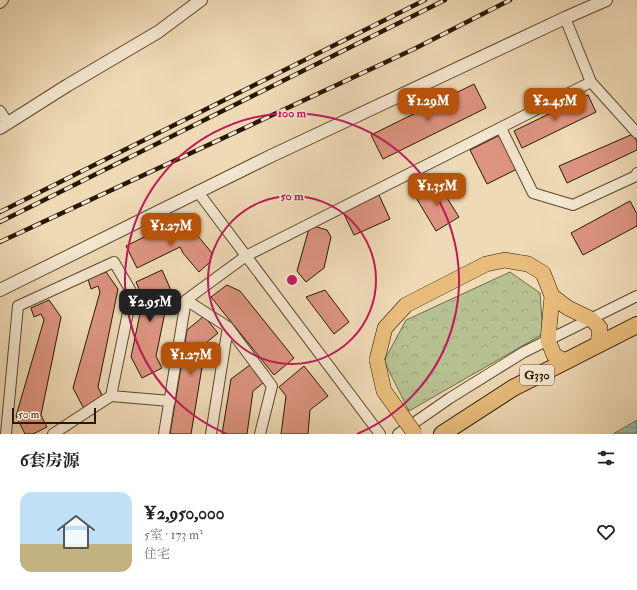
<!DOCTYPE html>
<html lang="zh">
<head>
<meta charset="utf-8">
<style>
	body { margin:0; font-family:"IM FELL Double Pica","Noto Serif SC",serif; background:#f2f2f2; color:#222; height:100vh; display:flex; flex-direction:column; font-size:15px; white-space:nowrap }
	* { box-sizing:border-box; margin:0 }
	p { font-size:13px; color:#767676 }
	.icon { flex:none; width:22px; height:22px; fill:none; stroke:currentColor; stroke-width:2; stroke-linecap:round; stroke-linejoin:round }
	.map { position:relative; height:434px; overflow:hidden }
	.side { display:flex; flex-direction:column; background:#fff; flex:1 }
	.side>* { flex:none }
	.scale { position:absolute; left:12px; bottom:10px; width:84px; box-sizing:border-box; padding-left:4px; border:2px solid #291803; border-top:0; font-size:11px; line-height:14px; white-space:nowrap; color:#291803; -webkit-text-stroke:3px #f5e7d0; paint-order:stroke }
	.price { position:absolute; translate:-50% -34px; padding:0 9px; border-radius:8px; background:#b45309; color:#fff; font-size:13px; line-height:26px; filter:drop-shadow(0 1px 2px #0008) }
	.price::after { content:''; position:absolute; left:50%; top:24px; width:12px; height:9px; margin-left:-6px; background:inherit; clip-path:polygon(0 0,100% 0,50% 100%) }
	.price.selected { background:#222; color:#fff }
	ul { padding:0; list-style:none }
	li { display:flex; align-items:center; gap:12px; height:100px; padding:0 20px }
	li+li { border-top:1px solid #e0e0e0 }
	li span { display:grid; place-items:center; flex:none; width:112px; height:80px; border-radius:12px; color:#555 }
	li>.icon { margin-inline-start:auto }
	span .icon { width:48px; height:48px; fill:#fffc; stroke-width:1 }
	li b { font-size:17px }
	h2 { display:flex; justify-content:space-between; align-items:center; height:48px; padding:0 20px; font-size:17px }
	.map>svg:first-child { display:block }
</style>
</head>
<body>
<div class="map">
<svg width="637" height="434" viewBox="0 0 637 434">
	<defs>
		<pattern id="park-crowns" width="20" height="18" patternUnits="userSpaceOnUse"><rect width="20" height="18" fill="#b7c090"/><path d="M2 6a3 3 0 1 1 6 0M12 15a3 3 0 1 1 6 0" fill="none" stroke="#9da47b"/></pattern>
		<pattern id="water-rules" width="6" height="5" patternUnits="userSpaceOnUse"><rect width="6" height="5" fill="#9abbab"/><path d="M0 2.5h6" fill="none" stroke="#85a092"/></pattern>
	</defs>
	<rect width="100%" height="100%" fill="#efdab6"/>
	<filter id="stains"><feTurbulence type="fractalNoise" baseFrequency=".005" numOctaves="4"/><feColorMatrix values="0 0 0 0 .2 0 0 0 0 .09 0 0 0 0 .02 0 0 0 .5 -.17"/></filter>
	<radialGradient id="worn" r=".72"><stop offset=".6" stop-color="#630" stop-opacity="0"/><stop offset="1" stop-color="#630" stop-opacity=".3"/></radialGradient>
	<path fill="url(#park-crowns)" stroke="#706c4a" d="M510,272l30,21 3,41 -134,77 -25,-50 22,-41z"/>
	<path fill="url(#water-rules)" stroke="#6d7a68" d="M637,420v14h-24z"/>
	<path fill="#dd9480" stroke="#291803" d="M474,84l12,24 -103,51 -12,-24z
		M588,95l8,17 -74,36 -8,-17z
		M633,134l4,8v8l-70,33 -8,-17z
		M500,135l17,34 -30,15 -17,-34z
		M437,182l22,35 -23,14 -21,-35z
		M379,195l11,24 -36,16 -11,-23z
		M630,201l7,13v12l-54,29 -12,-22z
		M310,225l17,5 4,7 -7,31 -18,14 -9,-11z
		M166,226l27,4 19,23 -2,9 -11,10 -16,-19 -3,-6 -43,21 -11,-22z
		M162,270l8,18 -14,68 6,12 -20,10 -11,-21 12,-58 8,-7 -9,4 -6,-14z
		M106,272l12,17 -20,98 6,12 -20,10 -11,-21 27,-96 -2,-6 -7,3 -3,-10z
		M227,285l13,6 54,67 -20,17 -63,-78z
		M325,290l24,32 -15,12 -28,-37z
		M49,300l12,17 -20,98 6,12 -14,7h-8l-9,-18 28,-96 -3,-6 -7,3 -3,-9z
		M204,316l14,17 -12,10 -15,91h-21l17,-104z
		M250,365l13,18 -10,8 -6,43h-25l9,-55z
		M304,366l24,30 -18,14 -2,24h-27l5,-38 -7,-9z"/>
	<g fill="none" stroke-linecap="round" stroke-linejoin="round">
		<g stroke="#5a4830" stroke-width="12">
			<path id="minor" d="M0,3l3,-3
				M565,18l26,64 46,51
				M0,111l8,12
				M501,128l32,65 40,12 63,-29 1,-3
				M198,192l182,242
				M6,434l12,-128 96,-44 18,31 -21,103
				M53,434l58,-38 59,5
				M164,434l22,-134
				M211,434l17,-107
				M260,434l12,-48 -44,-59 -42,-27 60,-44 345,-174
				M398,434l52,-36 74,-46 113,-56"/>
		</g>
		<g stroke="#5a4830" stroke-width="14">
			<path id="tertiary" d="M0,128l68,-43 90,-53 43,-32
				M0,290l271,-134 294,-138 41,-18"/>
		</g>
		<g stroke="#291803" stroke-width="16">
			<path id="primary" d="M552,296l16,12 23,11 9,9 -2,17
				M377,360l8,-32 21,-23 80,-41 19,-4 23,4 15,9 9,23 -4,44 6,15 11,6"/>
		</g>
		<g stroke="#291803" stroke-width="18">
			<path id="trunk" d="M442,434l71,-46 124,-63"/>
		</g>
		<use href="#minor" stroke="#f5e7d0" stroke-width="10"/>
		<use href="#tertiary" stroke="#f5e7d0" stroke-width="12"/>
		<use href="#primary" stroke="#e8bd7b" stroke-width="15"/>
		<use href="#trunk" stroke="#e8bd7b" stroke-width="16"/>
		<g stroke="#291803" stroke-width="4.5">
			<path id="rail" d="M0,212l425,-212
				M0,222l445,-222
				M0,242l414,-193 96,-49"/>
		</g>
		<use href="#rail" stroke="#f5e7d0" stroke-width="3" stroke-dasharray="9" stroke-linecap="butt"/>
		<g stroke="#291803" stroke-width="16" stroke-linecap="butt">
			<path id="primary-bridge" d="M377,360l7,31 31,43"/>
		</g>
		<use href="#primary-bridge" stroke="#e8bd7b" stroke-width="15"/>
	</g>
	<g fill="none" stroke="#c2185b" stroke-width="2">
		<circle cx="292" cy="280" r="84"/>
		<path d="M227 434A167 167 0 1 1 357 434"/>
	</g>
	<g text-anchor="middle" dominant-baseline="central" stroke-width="3.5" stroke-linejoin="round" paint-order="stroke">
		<rect fill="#f5e7d0" stroke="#665640" stroke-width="1" x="520" y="365" width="34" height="20" rx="3"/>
		<g font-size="12" font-weight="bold" fill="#291803">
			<text x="537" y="375">G330</text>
		</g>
	</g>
	<circle cx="292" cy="280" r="6" fill="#c2185b" stroke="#f5e7d0" stroke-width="2"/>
	<g font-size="12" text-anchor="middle" font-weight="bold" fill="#c2185b" stroke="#f5e7d0" stroke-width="3.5" stroke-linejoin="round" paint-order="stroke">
		<text x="292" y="117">100 m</text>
		<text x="292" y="200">50 m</text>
	</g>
	<rect width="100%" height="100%" filter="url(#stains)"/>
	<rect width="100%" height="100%" fill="url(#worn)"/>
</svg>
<div class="scale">50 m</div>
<b class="price" style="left:428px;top:122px">¥1.29M</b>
<b class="price" style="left:555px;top:122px">¥2.45M</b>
<b class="price" style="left:437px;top:207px">¥1.35M</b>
<b class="price" style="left:171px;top:247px">¥1.27M</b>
<b class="price selected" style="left:150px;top:323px">¥2.95M</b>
<b class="price" style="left:191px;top:376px">¥1.27M</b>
</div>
<section class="side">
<h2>6套房源<svg class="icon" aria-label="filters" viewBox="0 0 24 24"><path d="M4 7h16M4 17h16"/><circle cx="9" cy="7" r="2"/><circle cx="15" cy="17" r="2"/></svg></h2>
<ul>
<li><span style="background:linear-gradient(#bfe0f5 65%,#c2b280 0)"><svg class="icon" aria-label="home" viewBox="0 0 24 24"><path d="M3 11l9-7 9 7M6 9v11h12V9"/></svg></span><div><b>¥2,950,000</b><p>5室 · 173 m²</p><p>住宅</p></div><svg class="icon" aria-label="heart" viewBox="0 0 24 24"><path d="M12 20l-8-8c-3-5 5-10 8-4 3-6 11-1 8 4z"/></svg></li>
</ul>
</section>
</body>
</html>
